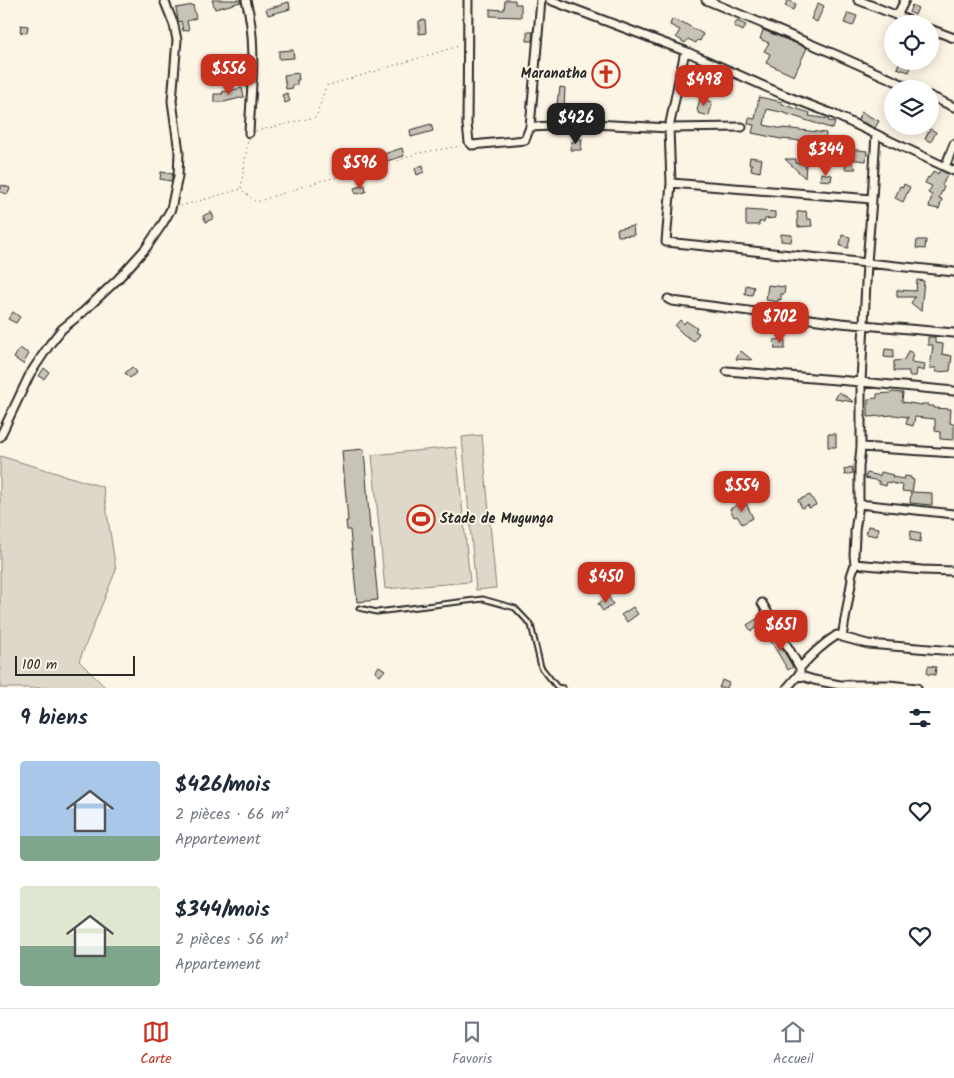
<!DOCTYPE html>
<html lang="fr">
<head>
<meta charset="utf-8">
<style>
	body { margin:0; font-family:Kalam,sans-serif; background:#f2f2f3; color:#1f2937; height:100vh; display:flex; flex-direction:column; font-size:19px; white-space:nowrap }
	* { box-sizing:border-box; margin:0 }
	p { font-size:16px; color:#747a83 }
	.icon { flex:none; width:28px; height:28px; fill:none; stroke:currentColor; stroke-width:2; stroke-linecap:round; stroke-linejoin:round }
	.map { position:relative; height:688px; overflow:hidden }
	.panel { display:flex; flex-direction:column; background:#fff; flex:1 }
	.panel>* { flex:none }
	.buttons { position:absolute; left:884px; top:15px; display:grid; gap:10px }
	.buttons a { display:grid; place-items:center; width:55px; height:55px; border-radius:50%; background:#fff; box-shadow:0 2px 12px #0003; font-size:25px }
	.scale { position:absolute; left:15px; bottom:12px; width:120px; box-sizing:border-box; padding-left:5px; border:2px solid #2b2b2b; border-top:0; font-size:14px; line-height:18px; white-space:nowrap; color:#2b2b2b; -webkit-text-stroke:4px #fcf5e5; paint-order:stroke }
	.price { position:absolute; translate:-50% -42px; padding:0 11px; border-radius:10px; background:#c8321e; color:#fff; font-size:16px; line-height:32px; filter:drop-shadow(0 1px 2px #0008) }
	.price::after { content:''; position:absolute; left:50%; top:30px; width:15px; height:11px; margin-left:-8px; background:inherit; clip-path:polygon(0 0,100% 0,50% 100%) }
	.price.on { background:#222; color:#fff }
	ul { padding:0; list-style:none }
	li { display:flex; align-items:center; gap:15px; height:125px; padding:0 20px }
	li span { display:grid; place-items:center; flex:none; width:140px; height:100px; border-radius:5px; color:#555 }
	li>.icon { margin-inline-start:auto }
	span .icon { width:60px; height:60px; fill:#fffc; stroke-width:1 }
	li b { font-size:21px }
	h2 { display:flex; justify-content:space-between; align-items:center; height:60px; padding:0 20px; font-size:21px }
	.tabs { display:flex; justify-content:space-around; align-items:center; height:70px; border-top:1px solid #e0e1e3; background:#fff; font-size:14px; color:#747a83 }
	.tabs a { display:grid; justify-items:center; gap:2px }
	.tabs .on { color:#c8321e }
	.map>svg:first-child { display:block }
</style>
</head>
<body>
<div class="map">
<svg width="954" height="688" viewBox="0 0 954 688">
	<rect width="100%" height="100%" fill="#fcf5e5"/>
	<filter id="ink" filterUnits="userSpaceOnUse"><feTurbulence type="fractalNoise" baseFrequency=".02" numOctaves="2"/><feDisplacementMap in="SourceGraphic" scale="10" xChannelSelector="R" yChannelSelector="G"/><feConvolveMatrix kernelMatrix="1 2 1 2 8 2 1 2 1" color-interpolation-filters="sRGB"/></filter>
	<g filter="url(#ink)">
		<path fill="#ded8ca" stroke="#84827a" d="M482,435l14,153 -20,2 -14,-153z
			M456,447l14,135 -85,7 -13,-134z
			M0,456l103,31 13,83 -37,91 27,27h-106z"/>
		<path fill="#c8c3b7" stroke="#2b2b2b" d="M212,0h28l1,2 -26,7z
			M505,0h10v4h6v13l-31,-1v-7l14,1z
			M788,0l8,4 -3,6 -8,-4z
			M289,2l1,7 -22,6 -2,-6 16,-4 -1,-1z
			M818,3l6,3 -7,16 -6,-3z
			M193,5l3,13 -9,3 2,9 -6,1 -2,-10 -3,1v-2l-2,-12z
			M912,5l6,3 -3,7 -6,-3z
			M848,13l9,3 -4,10 -9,-3z
			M672,19l10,4v-1l21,12 -3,7 -3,-1 -1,3 -8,-4 -3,4 -9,-6 4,-7 -10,-5z
			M425,20l1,13 -7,1v-13z
			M737,21l9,4 -3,6 -9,-5z
			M21,25l7,1 -1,7 -7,-1z
			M763,30l44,18 -13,28 -28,-13 4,-9 -6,-3 5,-8 -9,-4z
			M527,32h6l-1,9h-5z
			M293,50l1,8 -15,1v-8z
			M900,61h5l7,3 -3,8 -12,-4z
			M298,73l1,7h-2v5h-5l1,3 -7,1 -2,-14z
			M560,87l5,1 -1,20 11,1 -1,8 -11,-2v2l-7,-1 2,-21h1z
			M242,88l2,9 -20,5h-10v-8h9l-1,-2z
			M287,93l3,8 -5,2 -3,-8z
			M759,97l23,5v2l28,9 -1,3 20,3 -1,2 7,1 -2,7 -52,-17 -14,-3 -3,16 19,4v-1l43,5 -1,10 -44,-4 -29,-6 2,-8 -6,-1 1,-6 6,1z
			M700,99l12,3 -3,14 -11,-3v-2l-1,-1z
			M861,112l18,9 -4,7 -17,-8z
			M431,124l2,7 -22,6 -1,-7z
			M930,129l6,3 -5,10 -6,-3z
			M574,139h8l-1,11h-11l1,-8h3z
			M402,148l2,8 -24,7 -2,-7z
			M848,149l19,2 -1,10 -17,-2 7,10h-11z
			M750,157l12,2 -2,13 -9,-2 1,-6h-3z
			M785,159h11v4l10,1 -1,14z
			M423,165l1,7 -7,3 -2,-7z
			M940,170l8,4 -6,11 2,1 -5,12 3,1 -3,10 -10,-2 3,-12 -4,-2 4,-7 -7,-3 3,-6 1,1 5,-7 4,3z
			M161,172l12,2 -2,7 -11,-2z
			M821,173l11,2 -1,6 -11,-1z
			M904,184l6,3 -7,15 -8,-4 5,-12 3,1z
			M2,185l8,3 -2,6 -8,-2z
			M365,185l1,7 -10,2 -2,-6z
			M746,210l29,2v6l-10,1 -1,3h-5v3h-13z
			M806,211l1,8h4l1,7 -14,1 -1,-15z
			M211,212l3,6 -8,4 -3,-6z
			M633,226l1,9 -16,1 -1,-7z
			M781,234l11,1 -1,7 -10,-1z
			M842,235l8,2 -2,11 -8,-2z
			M917,240h9l-1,9 -9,-1z
			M917,280l7,1 -3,30 -10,-8 4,-6h-18v-7l19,1z
			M746,285l8,2 -2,8 -7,-1z
			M768,285l17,2 -1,7h-3v6l-3,-1v3l-12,-2z
			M13,312l7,5 -4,6 -8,-4z
			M680,320l4,4 2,-3 11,7 -2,3 4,2 -5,8 -11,-7 -8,-8z
			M928,337h7v6l8,1 -1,10 10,2 -2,15 -14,1v-4h-6l3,-23h-5z
			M785,339v10h-10l-1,-9z
			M20,348l9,6 -6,10 -9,-6z
			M885,349l9,1 -1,8 -9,-1z
			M741,351l11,9 -16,-1z
			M908,351l5,2 -2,9 14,2 -1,7 -7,-2 -1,7h-7v-5h-15v-10l10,-1z
			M132,367l5,5 -7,6 -5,-5z
			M44,368l5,4 -5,7 -5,-3z
			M839,392l15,10 -19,-3z
			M892,392l11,1 -1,9 20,3v-1h6v2h6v2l17,1 -1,14 4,1v16l-14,-1v-7l-5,-1v-12l-20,-2 -2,9 -7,-2 2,-7 -14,-2 -26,2v-18l9,-1v-4l14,-1z
			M828,434h8v13h-8z
			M364,449l6,80h1l7,71 -21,2 -7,-72h-3l-1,-9h2l-6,-70z
			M852,467l1,6 -8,2 -1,-6z
			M881,472l12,3 -1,2 12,2 1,-3 6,1v2l3,1 -2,12 20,1v12l-22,-2 1,-11 -9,-1 1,-5 -2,-1 -14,-3 -1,4 -7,-2v-3l-14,-3 2,-5 13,3z
			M810,495l6,10 -7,3 -1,-3 -6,3 -4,-8z
			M745,501l8,17 -11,6 -5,-8 -3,1 -4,-8z
			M868,526l11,2 -2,8 -11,-2z
			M911,531l10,2 -1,9 -10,-2z
			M608,596l5,8 -10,7 -5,-7z
			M633,607l5,7 -11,8 -6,-7z
			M763,615l3,6 -15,10 -4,-6z
			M774,635l19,32 -5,3 -19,-32z
			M379,666l6,4 -5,6 -5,-4z
			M928,666l8,1 -1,8 -8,-1z
			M722,680l7,3 -2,5h-8z"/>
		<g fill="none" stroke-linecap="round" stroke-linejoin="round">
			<g stroke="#2b2b2b" stroke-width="7">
				<path id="service" d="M359,608l18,4 106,-13 32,9 16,17 10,42 16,20 6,1"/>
			</g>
			<g stroke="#2b2b2b" stroke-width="11">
				<path id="minor" d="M246,0c12,43 5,89 3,133
					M468,0l-1,125 2,17 3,3 53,-5 5,-13 11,-127
					M550,0l135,51 99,44 49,19 121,57
					M706,0l131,55 76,34
					M858,0l60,24
					M897,16l8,-16
					M930,29l24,9
					M685,51l-16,77 2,55 -5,59 288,30
					M930,96l24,11
					M530,127l64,-3 75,4 73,-1
					M945,167l9,-23
					M671,183l201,16
					M668,299l4,2 169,22 113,10
					M727,371l134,11 93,9
					M0,437l30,-63 20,-30 12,-15 21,-17 35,-33 28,-31 17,-25 8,-14 7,-33 1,-24 -7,-51 5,-61 -3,-15 -10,-25
					M861,447l93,6
					M859,504l95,10
					M855,564l67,6 32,1
					M762,603l38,65
					M842,637l10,-58 -1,-3 4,-12 -1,-9 1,-18v-6l4,-27v-37l2,-20v-65l6,-119 5,-64 4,-65
					M798,675l16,5 26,5h49l28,3
					M787,688l13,-15v-5c11,-13 23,-24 37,-33l5,2 26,7 86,7"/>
			</g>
			<path stroke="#2b2b2b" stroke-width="1" stroke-dasharray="1 4" stroke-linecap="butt" d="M256,131l60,-14 10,-31 133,-40
				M241,188l7,-48
				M181,206l60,-17 15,13 64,-21 65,-15 33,-13 43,-7"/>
			<use href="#service" stroke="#fcf5e5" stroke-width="3"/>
			<use href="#minor" stroke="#fcf5e5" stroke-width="7"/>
		</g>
	</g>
	<defs>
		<g id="church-ring" transform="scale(1.4375)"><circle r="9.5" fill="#fcf5e5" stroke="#c8321e" stroke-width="1.5"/><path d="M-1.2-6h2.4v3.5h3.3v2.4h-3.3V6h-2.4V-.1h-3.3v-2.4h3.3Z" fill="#c8321e"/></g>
		<g id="stadium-ring" transform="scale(1.4375)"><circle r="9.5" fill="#fcf5e5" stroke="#c8321e" stroke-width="1.5"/><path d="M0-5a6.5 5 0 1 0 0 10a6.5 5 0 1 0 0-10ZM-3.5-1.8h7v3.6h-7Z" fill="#c8321e"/></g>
	</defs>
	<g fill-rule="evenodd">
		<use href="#church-ring" x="606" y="74"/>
		<use href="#stadium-ring" x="421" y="519"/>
	</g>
	<g text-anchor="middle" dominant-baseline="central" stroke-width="4" stroke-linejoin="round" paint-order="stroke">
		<g font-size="14" font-weight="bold" fill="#2b2b2b" stroke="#fcf5e5" text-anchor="end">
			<text x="587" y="74">Maranatha</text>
			<text x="440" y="519" text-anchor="start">Stade de Mugunga</text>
		</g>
	</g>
</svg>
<div class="buttons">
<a><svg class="icon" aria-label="locate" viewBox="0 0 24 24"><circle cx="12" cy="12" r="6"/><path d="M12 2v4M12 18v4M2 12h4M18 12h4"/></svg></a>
<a><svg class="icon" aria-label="layers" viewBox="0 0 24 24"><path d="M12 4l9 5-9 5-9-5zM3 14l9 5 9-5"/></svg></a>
</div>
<div class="scale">100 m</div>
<b class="price" style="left:229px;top:96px">$556</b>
<b class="price" style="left:704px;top:107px">$498</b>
<b class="price on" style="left:576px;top:145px">$426</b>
<b class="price" style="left:826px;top:177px">$344</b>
<b class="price" style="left:360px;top:190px">$596</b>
<b class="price" style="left:780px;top:344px">$702</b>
<b class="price" style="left:742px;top:513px">$554</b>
<b class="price" style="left:606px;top:604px">$450</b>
<b class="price" style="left:781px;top:652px">$651</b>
</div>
<section class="panel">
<h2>9 biens<svg class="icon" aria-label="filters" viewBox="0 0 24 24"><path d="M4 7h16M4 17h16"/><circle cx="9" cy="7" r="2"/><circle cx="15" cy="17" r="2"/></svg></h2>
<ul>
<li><span style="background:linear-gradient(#a9c7e8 75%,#7fa58c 0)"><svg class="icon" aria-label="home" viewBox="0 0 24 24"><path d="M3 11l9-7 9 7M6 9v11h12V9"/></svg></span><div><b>$426/mois</b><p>2 pièces · 66 m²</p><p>Appartement</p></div><svg class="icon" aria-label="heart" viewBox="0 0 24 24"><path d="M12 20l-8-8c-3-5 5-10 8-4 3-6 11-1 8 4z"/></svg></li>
<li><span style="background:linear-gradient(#dfe7d0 60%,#7fa58c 0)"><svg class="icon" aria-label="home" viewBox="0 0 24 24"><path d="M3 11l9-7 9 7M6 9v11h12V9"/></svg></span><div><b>$344/mois</b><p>2 pièces · 56 m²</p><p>Appartement</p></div><svg class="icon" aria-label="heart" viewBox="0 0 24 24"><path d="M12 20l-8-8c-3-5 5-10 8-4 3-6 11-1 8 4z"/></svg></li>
</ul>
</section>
<nav class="tabs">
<a class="on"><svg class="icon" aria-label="map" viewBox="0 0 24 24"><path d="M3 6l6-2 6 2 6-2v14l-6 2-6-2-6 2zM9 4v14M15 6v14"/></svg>Carte</a>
<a><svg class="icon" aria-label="saved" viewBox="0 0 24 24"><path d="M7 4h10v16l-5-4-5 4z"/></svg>Favoris</a>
<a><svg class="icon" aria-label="home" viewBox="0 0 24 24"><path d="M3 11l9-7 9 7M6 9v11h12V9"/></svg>Accueil</a>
</nav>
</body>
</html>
